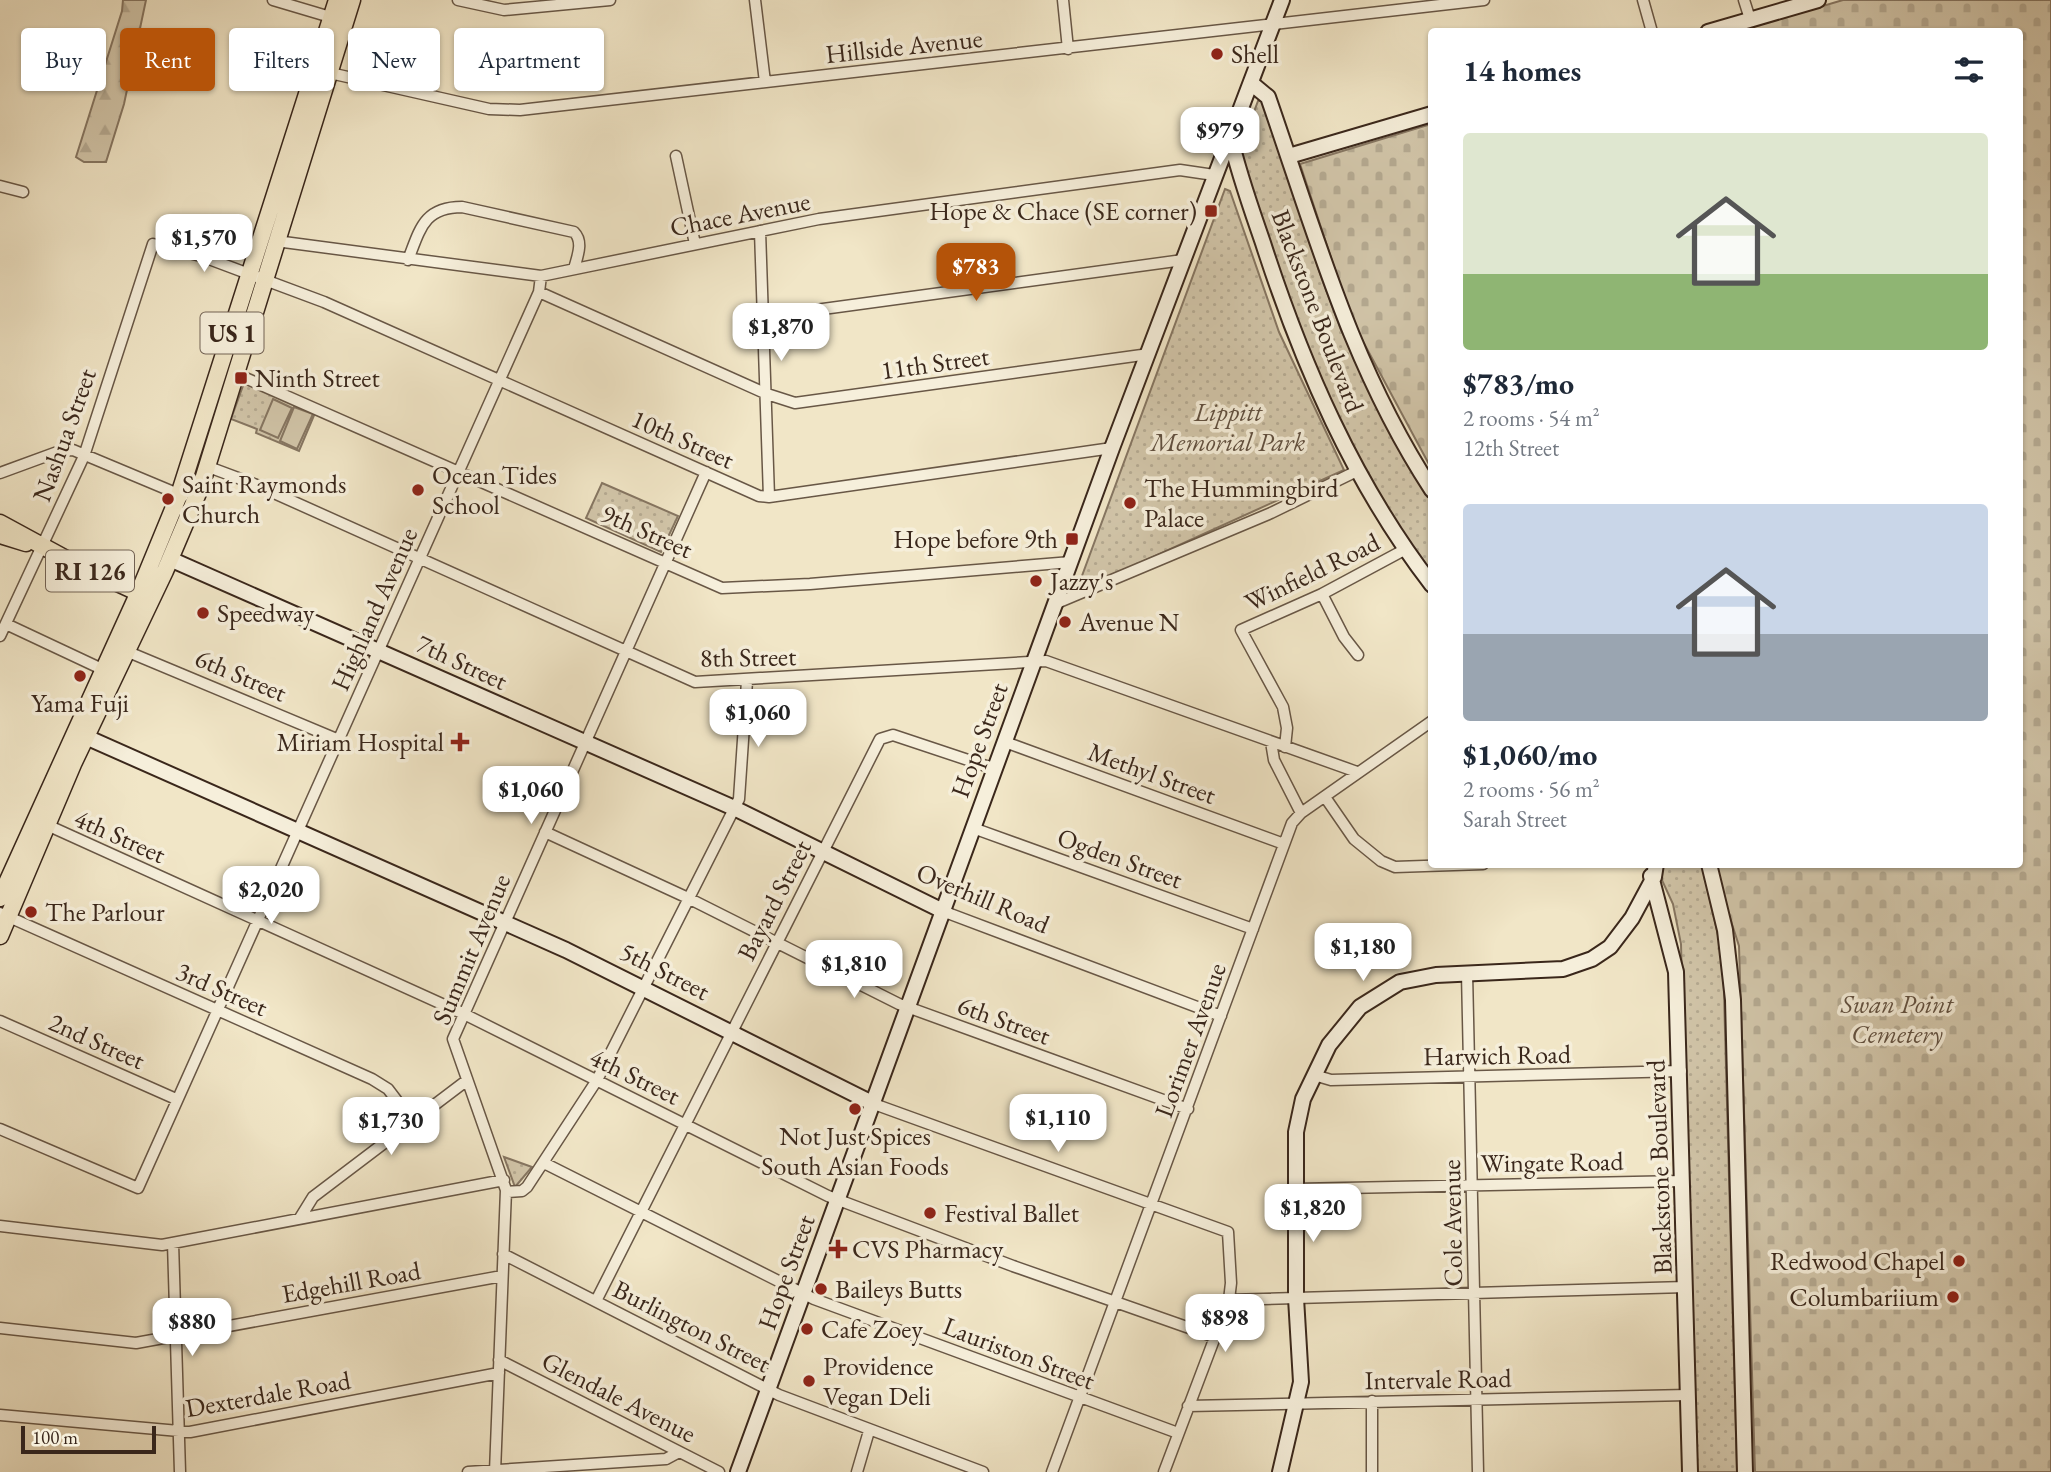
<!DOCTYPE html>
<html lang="en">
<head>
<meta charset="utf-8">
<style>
	body { margin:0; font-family:"EB Garamond",serif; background:#f2f2f3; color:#1f2937; height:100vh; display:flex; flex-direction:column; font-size:26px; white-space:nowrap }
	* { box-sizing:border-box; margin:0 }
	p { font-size:23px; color:#747a83 }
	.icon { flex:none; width:38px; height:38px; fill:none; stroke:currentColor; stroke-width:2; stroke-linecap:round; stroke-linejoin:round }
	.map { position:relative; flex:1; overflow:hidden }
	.side { position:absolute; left:1428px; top:28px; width:595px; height:840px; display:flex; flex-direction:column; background:#fff; border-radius:7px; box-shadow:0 2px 5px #0004 }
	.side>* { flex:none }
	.guide { position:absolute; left:21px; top:28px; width:665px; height:63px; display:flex; gap:14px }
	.scale { position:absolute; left:21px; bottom:18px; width:135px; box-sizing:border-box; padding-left:7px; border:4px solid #3a271b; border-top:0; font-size:19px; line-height:24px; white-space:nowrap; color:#3a271b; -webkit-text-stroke:5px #f6efdb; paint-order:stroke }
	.price { position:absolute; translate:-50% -60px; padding:0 16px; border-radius:14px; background:#fff; color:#222; font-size:23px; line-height:46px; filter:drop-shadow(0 2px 4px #0008) }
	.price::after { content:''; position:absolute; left:50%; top:42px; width:21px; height:16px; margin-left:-10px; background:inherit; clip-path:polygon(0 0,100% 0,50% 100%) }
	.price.active { background:#b45309; color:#fff }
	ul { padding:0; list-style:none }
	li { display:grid; align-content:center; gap:14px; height:371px; padding:0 35px }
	li span { display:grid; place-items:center; height:217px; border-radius:7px; color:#555 }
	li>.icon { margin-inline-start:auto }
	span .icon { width:126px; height:126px; fill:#fffc; stroke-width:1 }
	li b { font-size:30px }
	h2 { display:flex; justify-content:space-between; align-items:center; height:84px; padding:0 35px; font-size:30px }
	.tag { padding:0 24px; border-radius:7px; background:#fff; box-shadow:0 2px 5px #0004; font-size:24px; line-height:63px }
	.tag.active { background:#b45309; color:#fff }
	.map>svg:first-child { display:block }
</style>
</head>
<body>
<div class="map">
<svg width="2051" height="1472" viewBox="0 0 2051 1472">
	<defs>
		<pattern id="forest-firs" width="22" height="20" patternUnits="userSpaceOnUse" patternTransform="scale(1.75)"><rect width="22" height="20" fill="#d2c6aa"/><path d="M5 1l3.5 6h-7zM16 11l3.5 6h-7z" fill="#b5aa92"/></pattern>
		<pattern id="cemetery-stones" width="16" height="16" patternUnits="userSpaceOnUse" patternTransform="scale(1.75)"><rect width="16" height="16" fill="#d2c6aa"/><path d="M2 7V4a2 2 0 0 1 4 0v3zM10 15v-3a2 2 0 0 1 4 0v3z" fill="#b5aa92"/></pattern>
		<pattern id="park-dots" width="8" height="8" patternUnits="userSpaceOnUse" patternTransform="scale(1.75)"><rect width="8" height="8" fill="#d2c6aa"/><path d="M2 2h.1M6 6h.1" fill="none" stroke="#b5aa92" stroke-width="1.8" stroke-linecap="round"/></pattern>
	</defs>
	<rect width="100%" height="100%" fill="#f1e6c7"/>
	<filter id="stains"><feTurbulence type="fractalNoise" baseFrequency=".00286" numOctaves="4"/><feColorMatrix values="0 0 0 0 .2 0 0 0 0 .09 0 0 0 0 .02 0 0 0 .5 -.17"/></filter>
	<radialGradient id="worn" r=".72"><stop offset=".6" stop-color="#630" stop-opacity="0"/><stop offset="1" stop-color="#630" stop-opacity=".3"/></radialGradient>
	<path fill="url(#forest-firs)" stroke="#867662" stroke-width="2" d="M123,0h23l-22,104 -18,58h-22l-8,-5 46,-146z"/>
	<path fill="url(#cemetery-stones)" stroke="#867662" stroke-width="2" d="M1843,0h208v1472h-296l-16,-526 -26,-81 307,-1v-832l-282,-1z
		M1431,124v344l-79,-147 -52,-157z"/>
	<path fill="url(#park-dots)" stroke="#867662" stroke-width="2" d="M1258,101h8l53,170 22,59 90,168v73l-32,-42 -49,-84 -69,-159 -42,-134z
		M1225,189l5,2 49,141 65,138 -268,122z
		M244,383l71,30 -16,38 -43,-18 1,-4 -26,-10z
		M602,483l76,33 -17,36 -75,-34z
		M1655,865h47l21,92 14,515h-42l-14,-528 -8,-40z
		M504,1157l28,10 -17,20z"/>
	<path fill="#d2c6aa" stroke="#867662" stroke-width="2" d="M273,399l19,9 -14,30 -18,-8z
		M294,407l19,7 -16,35 -17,-8z"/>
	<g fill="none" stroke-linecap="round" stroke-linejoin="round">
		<g stroke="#685746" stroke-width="13">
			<path id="street" d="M273,0l64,19
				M458,0l46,10 106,-10
				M755,0l10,82
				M1063,0l5,49
				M1643,0l9,32
				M1744,0l6,19
				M330,73l159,36 31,1 964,-110
				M676,156l19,88
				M0,186l23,6
				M760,231l9,266
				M276,241l265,35 278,-57 361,-49 34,5
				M408,260c12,-31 16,-53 54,-53l112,25c10,10 3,25 0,37
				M539,292l228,102 28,9 354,-49
				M764,317l419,-57
				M234,373l488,215 88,-4 261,-22
				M206,466l48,18 441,198 351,-21 311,111
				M0,473l60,-22 13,-1 110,46
				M1322,594l22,43 14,18
				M1057,603l214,-90 88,-43
				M6,624l98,46
				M0,636l84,-180 69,-212 48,12 123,46 435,194 10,1 343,-49
				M126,651l213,89
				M1005,742l279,102
				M1271,742l3,18 27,53
				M1285,747l2,-19 -4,-21 -42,-77 81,-36 82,-44
				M1325,797l29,42 27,22 14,6 88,-3
				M47,825l417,189 364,182 185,70 202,71
				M973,828l280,101
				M545,832l143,66 211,106 289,105
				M945,912l276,104
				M0,913l372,166 16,10 25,33
				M1467,973l11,499
				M0,1021l176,78
				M1314,1075l17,5 350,-9
				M874,1104l354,128 3,51 -2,17 -65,172
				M0,1129l138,59 401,-896 2,-16
				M544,1163l270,136 364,134
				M1296,1189l387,-8
				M506,1192l16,-1 5,-4 70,-107 142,-281 8,-118
				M300,1218l13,-21 153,-116
				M0,1226l162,19 342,-65
				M173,1243l7,229
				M503,1254l276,141 204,77
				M1229,1300l457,-13
				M596,1301l284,-562 13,-4 102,34
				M0,1328l136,15 366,-67
				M499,1360l220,112
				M1372,1401v71
				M1188,1406l500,-11
				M0,1415l190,17 309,-59
				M468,1472l198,-13 13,-7
				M495,1472l11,-282 -53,-151 253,-567
				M857,1472l12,-41
				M1052,1472l240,-649 9,-10 131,-92"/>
		</g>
		<g stroke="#3a271b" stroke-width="18">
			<path id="secondary" d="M1708,32l110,-32
				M1251,83l17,14c48,138 83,269 164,393
				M1230,136c8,36 21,72 33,107 39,121 91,241 169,342
				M1289,156l143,-42
				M170,559l564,249 211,104
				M86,737l480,213 308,154
				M1709,864l16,66 8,70 12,472
				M1651,876l25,96 14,500
				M738,1472l374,-1024 170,-448
				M1280,1472l21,-90 -5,-84v-166l7,-33 26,-54 31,-38 40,-25 36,-7 127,-6 29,-10 18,-12 22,-29 22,-41 2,-13"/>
		</g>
		<g stroke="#3a271b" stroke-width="19">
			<path id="primary" d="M0,523l70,38 78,36
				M0,535l26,8
				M0,898l139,-306 40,-97 158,-495
				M0,936l73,-172 92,-193 36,-85 151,-486"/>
		</g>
		<use href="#street" stroke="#f6efdb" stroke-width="10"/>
		<use href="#secondary" stroke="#f6efdb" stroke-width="14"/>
		<use href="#primary" stroke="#f1e6c7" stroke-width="16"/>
	</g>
	<g fill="#8f2418" stroke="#f6efdb" stroke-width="2.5">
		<circle cx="1217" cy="54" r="7"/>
		<rect x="1204" y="204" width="14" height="14" rx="3.5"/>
		<rect x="234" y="371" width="14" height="14" rx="3.5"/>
		<circle cx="418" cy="490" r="7"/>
		<circle cx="168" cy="499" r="7"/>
		<circle cx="1130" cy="503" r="7"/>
		<rect x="1065" y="532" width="14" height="14" rx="3.5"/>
		<circle cx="1036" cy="581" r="7"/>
		<circle cx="203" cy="613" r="7"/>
		<circle cx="1065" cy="622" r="7"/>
		<circle cx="80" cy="676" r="7"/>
		<path d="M456.5 731.5h7v7h7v7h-7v7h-7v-7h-7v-7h7z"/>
		<circle cx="31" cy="912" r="7"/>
		<circle cx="855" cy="1109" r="7"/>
		<circle cx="930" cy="1213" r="7"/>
		<path d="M834.5 1238.5h7v7h7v7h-7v7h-7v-7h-7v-7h7z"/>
		<circle cx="1959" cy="1261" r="7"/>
		<circle cx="821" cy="1289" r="7"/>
		<circle cx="1953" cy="1297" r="7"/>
		<circle cx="807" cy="1329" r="7"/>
		<circle cx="809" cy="1381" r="7"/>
	</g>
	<g text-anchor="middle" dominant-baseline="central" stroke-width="7" stroke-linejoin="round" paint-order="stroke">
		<g fill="#f6efdb" stroke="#726355" stroke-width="2">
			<rect x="200.5" y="312.5" width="63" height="41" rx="5"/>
			<rect x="46" y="550.5" width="88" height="41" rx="5"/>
		</g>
		<g font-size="24" font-weight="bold" fill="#3a271b">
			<text x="232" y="333">US 1</text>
			<text x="90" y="571">RI 126</text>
		</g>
		<g font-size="26" fill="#3a271b" stroke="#f6efdb">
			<text transform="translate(904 46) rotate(-6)">Hillside Avenue</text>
			<text transform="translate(740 214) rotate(-11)">Chace Avenue</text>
			<text transform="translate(1318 311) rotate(69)">Blackstone Boulevard</text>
			<text transform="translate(935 363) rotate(-8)">11th Street</text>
			<text transform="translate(64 435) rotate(-70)">Nashua Street</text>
			<text transform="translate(683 439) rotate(24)">10th Street</text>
			<text transform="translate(647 531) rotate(24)">9th Street</text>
			<text transform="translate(1312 572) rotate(-26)">Winfield Road</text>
			<text transform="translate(374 609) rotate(-66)">Highland Avenue</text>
			<text transform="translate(748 657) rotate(-1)">8th Street</text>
			<text transform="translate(462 662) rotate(25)">7th Street</text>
			<text transform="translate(241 675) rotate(23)">6th Street</text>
			<text transform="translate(979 740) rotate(-70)">Hope Street</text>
			<text transform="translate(1152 773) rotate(20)">Methyl Street</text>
			<text transform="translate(120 836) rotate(24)">4th Street</text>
			<text transform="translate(1120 858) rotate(20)">Ogden Street</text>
			<text transform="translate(983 898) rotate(23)">Overhill Road</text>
			<text transform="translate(774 900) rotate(-63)">Bayard Street</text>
			<text transform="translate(471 949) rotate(-67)">Summit Avenue</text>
			<text transform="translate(665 971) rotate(27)">5th Street</text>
			<text transform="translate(222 989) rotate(24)">3rd Street</text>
			<text transform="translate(1004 1020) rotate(20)">6th Street</text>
			<text transform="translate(1190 1040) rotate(-70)">Lorimer Avenue</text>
			<text transform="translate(97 1041) rotate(24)">2nd Street</text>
			<text transform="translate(1497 1055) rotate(-1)">Harwich Road</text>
			<text transform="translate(635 1076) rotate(26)">4th Street</text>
			<text transform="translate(1552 1162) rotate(-1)">Wingate Road</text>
			<text transform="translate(1659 1167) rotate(-92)">Blackstone Boulevard</text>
			<text transform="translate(1452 1223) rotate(-91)">Cole Avenue</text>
			<text transform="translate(786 1272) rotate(-70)">Hope Street</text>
			<text transform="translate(351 1282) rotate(-10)">Edgehill Road</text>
			<text transform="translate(692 1326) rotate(27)">Burlington Street</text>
			<text transform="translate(1019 1353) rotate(21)">Lauriston Street</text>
			<text transform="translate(1438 1379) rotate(-1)">Intervale Road</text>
			<text transform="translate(268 1394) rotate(-10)">Dexterdale Road</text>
			<text transform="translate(619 1397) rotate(27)">Glendale Avenue</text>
		</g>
		<g font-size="26" fill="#3a271b" stroke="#f6efdb" text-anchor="start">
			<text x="1231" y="54">Shell</text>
			<text x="1197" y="211" text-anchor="end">Hope &amp; Chace (SE corner)</text>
			<text x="255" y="378">Ninth Street</text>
			<text x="432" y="475">Ocean Tides<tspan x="432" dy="30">School</tspan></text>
			<text x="182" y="484">Saint Raymonds<tspan x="182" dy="30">Church</tspan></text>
			<text x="1144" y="488">The Hummingbird<tspan x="1144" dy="30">Palace</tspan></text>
			<text x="1058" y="539" text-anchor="end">Hope before 9th</text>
			<text x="1050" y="581">Jazzy's</text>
			<text x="217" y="613">Speedway</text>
			<text x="1079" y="622">Avenue N</text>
			<text x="80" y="703" text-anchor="middle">Yama Fuji</text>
			<text x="444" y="742" text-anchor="end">Miriam Hospital</text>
			<text x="45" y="912">The Parlour</text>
			<text x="855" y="1136" text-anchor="middle">Not Just Spices<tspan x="855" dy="30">South Asian Foods</tspan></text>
			<text x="944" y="1213">Festival Ballet</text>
			<text x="852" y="1249">CVS Pharmacy</text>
			<text x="1945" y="1261" text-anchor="end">Redwood Chapel</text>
			<text x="835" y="1289">Baileys Butts</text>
			<text x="1939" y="1297" text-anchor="end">Columbariium</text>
			<text x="821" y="1329">Cafe Zoey</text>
			<text x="823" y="1366">Providence<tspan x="823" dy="30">Vegan Deli</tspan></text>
		</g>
		<g font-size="26" font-style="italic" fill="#604f3f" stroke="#f6efdb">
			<text x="1228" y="412">Lippitt<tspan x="1228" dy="30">Memorial Park</tspan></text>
			<text x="1897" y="1004">Swan Point<tspan x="1897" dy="30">Cemetery</tspan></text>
		</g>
	</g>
	<rect width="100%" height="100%" filter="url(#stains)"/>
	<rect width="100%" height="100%" fill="url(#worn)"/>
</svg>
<div class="scale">100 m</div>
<b class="price" style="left:1220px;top:167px">$979</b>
<b class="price" style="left:204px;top:274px">$1,570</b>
<b class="price active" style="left:976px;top:303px">$783</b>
<b class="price" style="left:781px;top:363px">$1,870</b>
<b class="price" style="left:758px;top:749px">$1,060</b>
<b class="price" style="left:531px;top:826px">$1,060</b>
<b class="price" style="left:271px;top:926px">$2,020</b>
<b class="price" style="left:1363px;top:983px">$1,180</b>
<b class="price" style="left:854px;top:1000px">$1,810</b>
<b class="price" style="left:1058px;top:1154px">$1,110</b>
<b class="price" style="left:391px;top:1157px">$1,730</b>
<b class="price" style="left:1313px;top:1244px">$1,820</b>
<b class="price" style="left:1225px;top:1354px">$898</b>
<b class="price" style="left:192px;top:1358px">$880</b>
<div class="guide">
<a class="tag">Buy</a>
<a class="tag active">Rent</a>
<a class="tag">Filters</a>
<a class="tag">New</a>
<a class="tag">Apartment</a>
</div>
<section class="side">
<h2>14 homes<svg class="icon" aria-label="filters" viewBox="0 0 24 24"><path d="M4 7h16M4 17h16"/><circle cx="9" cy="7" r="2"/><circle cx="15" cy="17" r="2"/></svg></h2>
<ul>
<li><span style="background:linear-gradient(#dfe7d0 65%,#8fb573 0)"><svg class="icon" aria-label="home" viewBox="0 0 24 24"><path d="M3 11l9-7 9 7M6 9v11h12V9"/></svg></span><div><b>$783/mo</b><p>2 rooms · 54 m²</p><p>12th Street</p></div></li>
<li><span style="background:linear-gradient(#c9d6e8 60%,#9aa5b1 0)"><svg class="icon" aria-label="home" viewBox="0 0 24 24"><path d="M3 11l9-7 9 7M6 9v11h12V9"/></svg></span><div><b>$1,060/mo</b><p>2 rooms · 56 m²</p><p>Sarah Street</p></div></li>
</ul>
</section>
</div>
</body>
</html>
